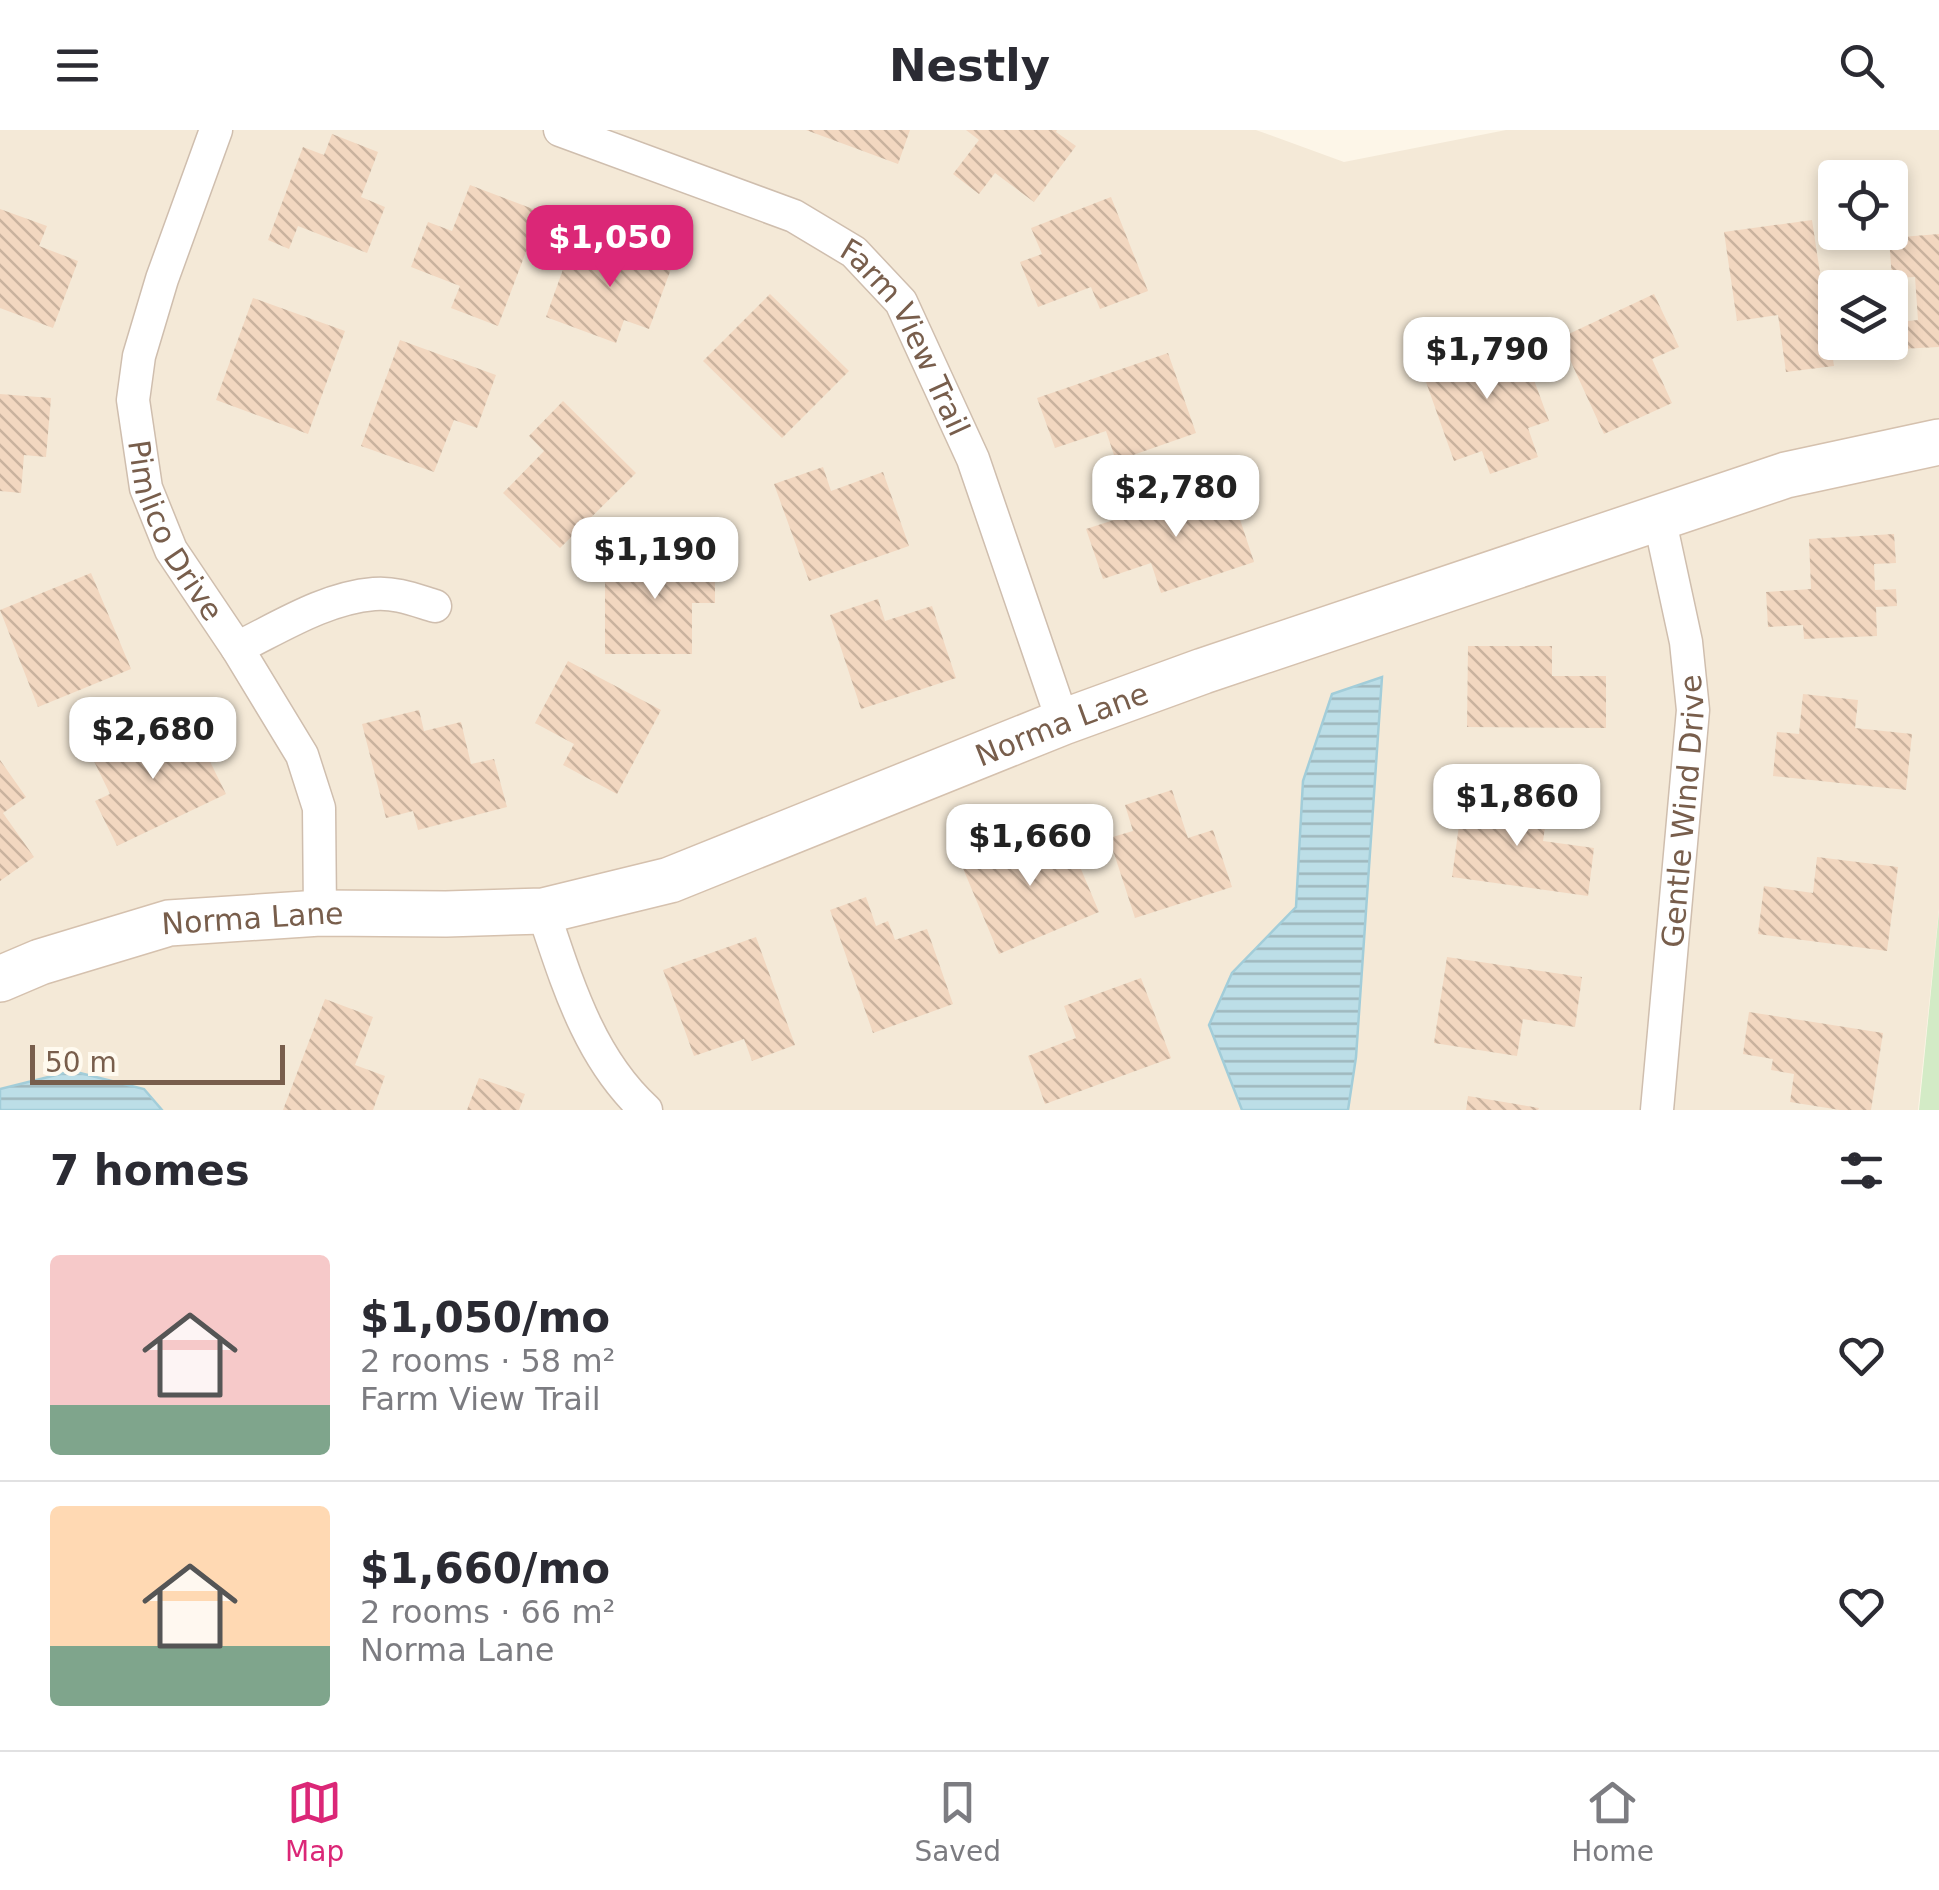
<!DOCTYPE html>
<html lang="en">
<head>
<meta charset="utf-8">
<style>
	body { margin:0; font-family:"DejaVu Sans",sans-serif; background:#f7f7f7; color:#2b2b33; height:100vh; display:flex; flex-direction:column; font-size:38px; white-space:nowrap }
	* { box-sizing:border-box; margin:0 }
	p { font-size:32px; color:#7c7c81 }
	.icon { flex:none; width:55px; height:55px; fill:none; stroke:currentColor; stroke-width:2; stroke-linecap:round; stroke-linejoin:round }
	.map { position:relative; height:980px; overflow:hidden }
	.sheet { display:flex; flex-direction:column; background:#fff; flex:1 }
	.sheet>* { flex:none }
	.tools { position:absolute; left:1818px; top:30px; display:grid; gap:20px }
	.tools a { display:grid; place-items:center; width:90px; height:90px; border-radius:10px; background:#fff; box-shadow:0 5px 15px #0003; font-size:50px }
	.scale { position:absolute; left:30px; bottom:25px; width:255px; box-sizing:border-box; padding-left:10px; border:5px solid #785e4c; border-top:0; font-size:28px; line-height:35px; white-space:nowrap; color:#785e4c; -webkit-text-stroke:8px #fffaef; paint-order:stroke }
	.price { position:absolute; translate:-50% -85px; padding:0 22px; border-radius:20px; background:#fff; color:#222; font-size:32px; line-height:65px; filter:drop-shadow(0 2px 5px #0008) }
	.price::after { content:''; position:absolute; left:50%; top:60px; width:30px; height:22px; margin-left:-15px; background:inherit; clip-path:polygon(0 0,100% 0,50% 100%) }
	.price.active { background:#db2777; color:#fff }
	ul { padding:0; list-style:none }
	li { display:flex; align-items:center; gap:30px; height:250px; padding:0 50px }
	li+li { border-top:2px solid #e1e1e2 }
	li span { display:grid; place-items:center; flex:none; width:280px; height:200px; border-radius:10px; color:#555 }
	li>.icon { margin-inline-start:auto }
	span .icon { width:120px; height:120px; fill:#fffc; stroke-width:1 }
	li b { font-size:42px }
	h2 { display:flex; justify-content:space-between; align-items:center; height:120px; padding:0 50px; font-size:42px }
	header { display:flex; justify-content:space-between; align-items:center; height:130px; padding:0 50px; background:#fff; font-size:45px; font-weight:800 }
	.menu { display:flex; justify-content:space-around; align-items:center; height:140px; border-top:2px solid #e1e1e2; background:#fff; font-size:28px; color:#7c7c81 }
	.menu a { display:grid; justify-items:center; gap:5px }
	.menu .active { color:#db2777 }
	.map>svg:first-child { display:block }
</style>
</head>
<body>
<header><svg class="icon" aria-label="menu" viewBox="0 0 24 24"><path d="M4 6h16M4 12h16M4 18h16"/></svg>Nestly<svg class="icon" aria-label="search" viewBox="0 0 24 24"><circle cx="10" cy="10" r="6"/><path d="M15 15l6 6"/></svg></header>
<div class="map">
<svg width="1939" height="980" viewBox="0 0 1939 980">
	<defs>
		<pattern id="water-rules" width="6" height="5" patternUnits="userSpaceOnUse" patternTransform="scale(2.5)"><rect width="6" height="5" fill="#bcdee7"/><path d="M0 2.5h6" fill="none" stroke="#9eb7bd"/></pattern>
		<pattern id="building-back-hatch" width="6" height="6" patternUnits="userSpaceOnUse" patternTransform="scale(2.5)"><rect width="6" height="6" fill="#f2d7c0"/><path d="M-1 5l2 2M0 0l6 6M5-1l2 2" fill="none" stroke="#c9b29e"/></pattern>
	</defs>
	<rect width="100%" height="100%" fill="#fdf6e8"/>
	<path fill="#f4e9d7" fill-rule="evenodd" d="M0,0h1256l88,32 162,-32h433v779l-21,201h-1918zM1835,48h55v54h-55zM1835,158h55v54h-55z"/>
	<path fill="#d3ebc6" d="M1939,782v198h-20z"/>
	<path fill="url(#water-rules)" stroke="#a2cdd9" stroke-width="2.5" d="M1382,547l-26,380 -8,53h-106l-33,-85 23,-52 64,-66 7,-126 29,-87z
		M72,941l72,18 18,21h-162v-21z"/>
	<path fill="url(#building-back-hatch)" d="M806,0h104l-12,34z
		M966,0h91l-1,2 20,14 -42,56 -39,-29 -16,21 -26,-20 26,-34z
		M332,4l46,18 -17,45 24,10 -18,46 -69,-27 -9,23 -21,-9 35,-93 21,8z
		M470,55l71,27 -43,114 -47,-18 9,-22 -49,-19 17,-45 24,9z
		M1111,67l37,94 -48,18 -9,-22 -53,20 -18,-45 22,-8 -11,-26z
		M0,79l47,17 -8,20 39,15 -25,67 -53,-20z
		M1812,90l22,146 -48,6 -8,-57 -41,6 -13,-89z
		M1939,104v113l-39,2 -2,-27 20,-2 -3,-43 -23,1 -3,-40z
		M625,110l50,18 -26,71 -25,-9 -8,23 -70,-26 26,-73 46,17z
		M770,164l79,77 -67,67 -79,-77z
		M1654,164l25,53 -27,12 20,44 -68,31 -44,-96z
		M253,168l92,33 -37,103 -92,-34z
		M1516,201l33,90 -21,7 10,29 -48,17 -8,-23 -28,10 -34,-96z
		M400,210l96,35 -19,53 -23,-8 -20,52 -73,-26z
		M1168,223l28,80 -80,28 -10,-30 -51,17 -18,-50z
		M0,264l51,4 -5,59 -22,-2 -3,38 -21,-2z
		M563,271l73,72 -76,75 -57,-55 41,-42 -15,-15z
		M823,337l8,24 52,-19 26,74 -100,35 -35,-97z
		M1228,353l26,79 -93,31 -10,-30 -48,16 -17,-50z
		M1894,404l2,29 -22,1 1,26 21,-1 1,17 -21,1 1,29 -73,3 -1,-14 -35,2 -2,-35 45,-3 -2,-50z
		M605,426h110v47h-23v51h-87z
		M91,443l40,96 -93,38 -38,-97z
		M878,469l7,22 47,-15 24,72 -95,31 -31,-94z
		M1468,516h84v30h54v52l-139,-1z
		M568,531l93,49 -44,84 -54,-29 11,-21 -39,-21z
		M1803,564l55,6 -3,28 57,6 -6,56 -133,-14 4,-44 22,2z
		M419,580l5,21 37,-9 10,42 23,-5 13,48 -89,23 -5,-19 -27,7 -24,-94z
		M192,595l34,69 -109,52 -22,-45 15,-7 -22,-45 43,-20 10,21z
		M0,630l26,37 -23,16 31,44 -34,24z
		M1172,660l16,48 25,-8 19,57 -97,31 -26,-80 24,-7 -8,-26z
		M1463,666l85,11 -5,34 51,7 -6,48 -136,-19z
		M1062,694l37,88 -100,42 -37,-88z
		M1817,727l81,10 -11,84 -129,-17 6,-48 49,7z
		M866,767l10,29 12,-5 7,19 32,-11 26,75 -80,29 -43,-123z
		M756,807l39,108 -43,16 -8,-22 -50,17 -31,-86z
		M1447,827l135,20 -7,50 -52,-8 -6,37 -83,-13z
		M1141,848l30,80 -126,46 -17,-48 48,-18 -12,-32z
		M325,869l48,18 -18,48 30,11 -12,34h-90z
		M1749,882l134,21 -12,77h-31l-50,-8 4,-28 -23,-4 2,-11 -30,-5z
		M479,948l46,16 -6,16h-52z
		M1468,966l71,12 -1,2h-72z"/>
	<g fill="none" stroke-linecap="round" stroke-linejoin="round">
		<g stroke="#cfbeae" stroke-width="35">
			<g id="street">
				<path id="s1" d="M216,0l-54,149 -23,77 -6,44 13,88 25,62 66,98 65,107 17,53 1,105"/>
				<path id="s2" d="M560,0l234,86 60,36 47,50 72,157 90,263"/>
				<path d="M237,518c43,-21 88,-50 137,-54 21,-2 41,6 61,12"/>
				<path d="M543,781c24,71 46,147 103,199"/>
				<path id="s3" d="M1657,980l36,-400 -7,-68 -27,-125"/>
			</g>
		</g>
		<g stroke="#d5c1ae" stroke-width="48">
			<g id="secondary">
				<path id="s4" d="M0,849l40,-17 129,-39 151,-10 126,1 97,-3 127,-31 393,-158 140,-51 583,-196 153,-33"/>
			</g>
		</g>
		<use href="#street" stroke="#fff" stroke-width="32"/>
		<use href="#secondary" stroke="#fff" stroke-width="45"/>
	</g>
	<g text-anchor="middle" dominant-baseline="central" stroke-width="8" stroke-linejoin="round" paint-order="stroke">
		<g font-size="30" fill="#785e4c" stroke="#fffaef">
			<text stroke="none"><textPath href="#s2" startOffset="420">Farm View Trail</textPath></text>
			<text stroke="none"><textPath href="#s1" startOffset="422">Pimlico Drive</textPath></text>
			<text stroke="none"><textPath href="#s4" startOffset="1105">Norma Lane</textPath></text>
			<text stroke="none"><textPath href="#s3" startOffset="300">Gentle Wind Drive</textPath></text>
			<text stroke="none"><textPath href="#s4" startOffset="262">Norma Lane</textPath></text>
		</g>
	</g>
</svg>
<div class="tools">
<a><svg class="icon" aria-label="locate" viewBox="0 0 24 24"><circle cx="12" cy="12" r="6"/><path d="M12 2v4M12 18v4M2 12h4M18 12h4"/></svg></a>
<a><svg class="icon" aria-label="layers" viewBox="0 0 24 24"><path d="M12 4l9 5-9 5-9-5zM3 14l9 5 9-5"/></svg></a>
</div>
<div class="scale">50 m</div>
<b class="price active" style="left:610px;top:160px">$1,050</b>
<b class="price" style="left:1487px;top:272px">$1,790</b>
<b class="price" style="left:1176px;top:410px">$2,780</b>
<b class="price" style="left:655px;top:472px">$1,190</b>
<b class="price" style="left:153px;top:652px">$2,680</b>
<b class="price" style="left:1517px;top:719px">$1,860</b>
<b class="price" style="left:1030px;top:759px">$1,660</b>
</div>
<section class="sheet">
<h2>7 homes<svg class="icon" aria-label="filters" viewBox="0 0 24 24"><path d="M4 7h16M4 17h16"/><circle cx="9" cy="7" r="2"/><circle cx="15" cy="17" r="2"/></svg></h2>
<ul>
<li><span style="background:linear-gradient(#f6c9c9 75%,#7fa58c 0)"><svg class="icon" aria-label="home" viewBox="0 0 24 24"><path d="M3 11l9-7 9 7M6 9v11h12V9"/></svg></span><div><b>$1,050/mo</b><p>2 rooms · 58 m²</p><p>Farm View Trail</p></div><svg class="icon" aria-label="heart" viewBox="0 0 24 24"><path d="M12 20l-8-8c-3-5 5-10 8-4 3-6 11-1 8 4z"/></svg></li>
<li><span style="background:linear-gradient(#ffd9b3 70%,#7fa58c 0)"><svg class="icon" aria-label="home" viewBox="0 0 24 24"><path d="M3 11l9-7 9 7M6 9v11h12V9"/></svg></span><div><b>$1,660/mo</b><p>2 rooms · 66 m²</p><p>Norma Lane</p></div><svg class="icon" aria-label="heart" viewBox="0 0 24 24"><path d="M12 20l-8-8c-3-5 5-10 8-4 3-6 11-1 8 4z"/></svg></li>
</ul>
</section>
<nav class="menu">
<a class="active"><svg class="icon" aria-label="map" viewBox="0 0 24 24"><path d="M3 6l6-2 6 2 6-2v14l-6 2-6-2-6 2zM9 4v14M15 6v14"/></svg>Map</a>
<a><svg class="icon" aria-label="saved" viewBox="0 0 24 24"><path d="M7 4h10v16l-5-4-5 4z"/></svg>Saved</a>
<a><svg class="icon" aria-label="home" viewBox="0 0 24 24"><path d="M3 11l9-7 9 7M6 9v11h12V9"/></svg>Home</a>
</nav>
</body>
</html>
